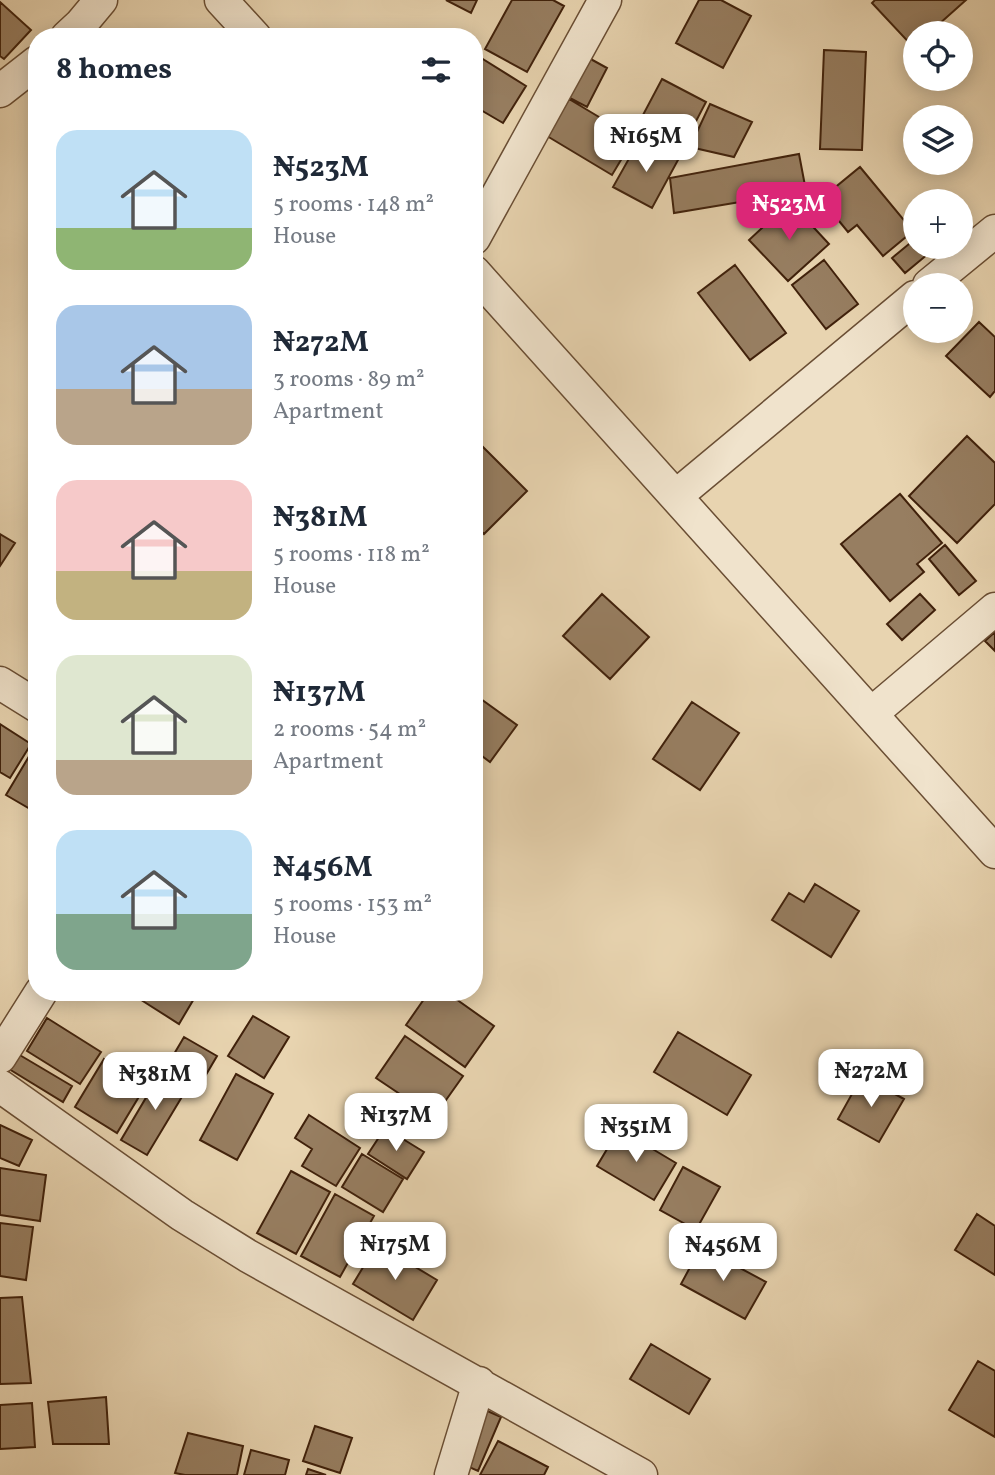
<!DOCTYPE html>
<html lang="en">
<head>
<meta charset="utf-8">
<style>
	body { margin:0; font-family:Vollkorn,serif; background:#f2f2f3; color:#1f2937; height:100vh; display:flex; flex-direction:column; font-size:26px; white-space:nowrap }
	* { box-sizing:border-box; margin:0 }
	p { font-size:23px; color:#747a83 }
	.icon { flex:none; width:38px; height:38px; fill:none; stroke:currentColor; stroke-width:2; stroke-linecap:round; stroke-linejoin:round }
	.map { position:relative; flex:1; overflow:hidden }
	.panel { position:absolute; left:28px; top:28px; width:455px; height:973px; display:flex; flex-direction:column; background:#fff; border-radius:28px; box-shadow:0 4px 18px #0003 }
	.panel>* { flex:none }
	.controls { position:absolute; left:903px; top:21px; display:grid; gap:14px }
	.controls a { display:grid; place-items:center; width:70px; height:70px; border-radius:50%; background:#fff; box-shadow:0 4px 18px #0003; font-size:35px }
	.price { position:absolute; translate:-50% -60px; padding:0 16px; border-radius:14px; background:#fff; color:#222; font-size:23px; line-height:46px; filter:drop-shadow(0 2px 4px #0008) }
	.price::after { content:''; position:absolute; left:50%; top:42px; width:21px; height:16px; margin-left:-10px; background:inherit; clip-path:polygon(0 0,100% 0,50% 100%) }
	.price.on { background:#db2777; color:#fff }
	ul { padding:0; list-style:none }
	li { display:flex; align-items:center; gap:21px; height:175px; padding:0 28px }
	li span { display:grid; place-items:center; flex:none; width:196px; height:140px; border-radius:21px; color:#555 }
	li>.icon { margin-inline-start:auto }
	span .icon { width:84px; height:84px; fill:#fffc; stroke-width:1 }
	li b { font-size:30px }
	h2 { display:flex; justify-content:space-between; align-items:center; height:84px; padding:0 28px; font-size:30px }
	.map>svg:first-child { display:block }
</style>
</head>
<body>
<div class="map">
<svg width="995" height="1475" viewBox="0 0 995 1475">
	<rect width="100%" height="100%" fill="#e8d4b0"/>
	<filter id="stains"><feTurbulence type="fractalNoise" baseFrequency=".00286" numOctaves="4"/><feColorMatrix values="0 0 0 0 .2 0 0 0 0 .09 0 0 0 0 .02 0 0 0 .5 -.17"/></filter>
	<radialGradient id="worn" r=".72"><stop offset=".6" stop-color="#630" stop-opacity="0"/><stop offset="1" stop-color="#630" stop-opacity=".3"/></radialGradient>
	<path fill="#977e61" stroke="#40210b" stroke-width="2" d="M446,0h31l-6,13z
		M512,0h41l11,6 -37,66 -42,-23z
		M699,0h22l30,16 -28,52 -47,-25z
		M875,0h91l-37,33h-14l-1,15 -42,-45z
		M0,2l31,28 -27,29 -4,-3z
		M824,50l42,2 -4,98 -42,-1z
		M478,56l48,30 -23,37 -29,-17v-45z
		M587,57l20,11 -20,39 -21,-11z
		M662,79l44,23 -27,52 -44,-24z
		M569,99l65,39 -22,37 -65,-39z
		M710,104l42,18 -18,35 -44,-10z
		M640,139l38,21 -26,48 -39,-21z
		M799,154l7,37 -132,22 -4,-35z
		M860,167l53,64 -30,25 -26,-31 -9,7 -27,-33z
		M790,202l39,42 -41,37 -39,-41z
		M915,239v8h7l6,7 -23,19 -13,-15z
		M824,260l34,44 -32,25 -34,-44z
		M735,265l51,68 -36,27 -52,-67z
		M979,322l16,15v54l-5,6 -44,-41z
		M967,436l28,27v41l-38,39 -48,-47z
		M474,438l53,53 -43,43 -10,-10z
		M900,494l42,49 -25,21 7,8 -34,29 -49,-57z
		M0,534l15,9 -15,23z
		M945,545l31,36 -17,14 -30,-36z
		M602,594l47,43 -39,42 -47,-43z
		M920,594l15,16 -33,30 -15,-16z
		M995,632v19l-10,-10z
		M474,694l43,31 -27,37 -16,-12z
		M692,702l47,31 -39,57 -47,-31z
		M0,724l31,20 -21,34 -10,-6z
		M31,753l6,4v56l-31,-18z
		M37,866v16l-7,-4z
		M815,884l44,27 -28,46 -59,-37 17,-27 15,9z
		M141,992h57l-19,32 -41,-26z
		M429,992h17l48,34 -29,41 -59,-42z
		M253,1016l36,21 -25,41 -36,-22z
		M47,1018l54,34 -21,32 -53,-33z
		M678,1032l73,43 -24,40 -73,-43z
		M405,1036l58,40 -29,41 -58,-39z
		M184,1037l33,19 -17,29 -33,-19z
		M18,1054l54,32 -9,16 -54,-33z
		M104,1059l42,26 -29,48 -42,-26z
		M163,1069l26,16 -42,70 -26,-15z
		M236,1074l37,20 -36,66 -37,-20z
		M862,1076l42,23 -25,43 -41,-23z
		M309,1115l51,33 -24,38 -34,-20 10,-17 -17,-11z
		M0,1125l32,15 -13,26 -19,-8z
		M385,1128l39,24 -17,27 -39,-25z
		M619,1129l57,34 -22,37 -57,-34z
		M362,1154l41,25 -20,33 -41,-25z
		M683,1167l37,20 -24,43 -36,-20z
		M0,1168l46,7 -6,46 -40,-6z
		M291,1171l39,21 -34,62 -39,-21z
		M335,1194l39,22 -34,61 -39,-21z
		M977,1214l18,12v49l-40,-25z
		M0,1223l33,4 -7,53 -26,-4z
		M377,1244l60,36 -24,40 -60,-36z
		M701,1247l65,35 -21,37 -64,-35z
		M22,1297l9,86 -31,1v-86z
		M651,1344l59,35 -21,35 -59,-35z
		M978,1361l17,10v66l-46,-27z
		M106,1397l3,47h-56l-5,-42z
		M32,1403l3,44 -35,2v-44z
		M483,1409l18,8 -23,54 -18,-8z
		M315,1426l37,12 -12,35 -37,-12z
		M188,1433l55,13 -6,29h-52l-10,-2z
		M498,1441l50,26 -4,8h-64z
		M251,1450l38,10 -4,15h-41z
		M308,1469l18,6h-20z"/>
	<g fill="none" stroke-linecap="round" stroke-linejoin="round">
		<g stroke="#6a4e34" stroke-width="35">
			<path id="minor" d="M221,0l34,37
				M67,37l14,-13 20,-24
				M0,91l37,-29
				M474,238l131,-238
				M474,272l521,580
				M929,285l66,-54
				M676,496l239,-199
				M0,683l37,23
				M871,714l124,-105
				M0,1057l41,-65
				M0,1086l182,129 66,41 393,219
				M451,1475l28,-92"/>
		</g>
		<use href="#minor" stroke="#f0e3cc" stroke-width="32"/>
	</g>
	<rect width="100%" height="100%" filter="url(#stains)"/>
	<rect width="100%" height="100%" fill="url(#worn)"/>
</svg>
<div class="controls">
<a><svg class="icon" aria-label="locate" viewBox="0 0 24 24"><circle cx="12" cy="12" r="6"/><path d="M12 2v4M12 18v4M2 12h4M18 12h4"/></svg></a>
<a><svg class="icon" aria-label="layers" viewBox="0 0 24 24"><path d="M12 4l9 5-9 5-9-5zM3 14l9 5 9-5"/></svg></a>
<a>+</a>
<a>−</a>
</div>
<b class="price" style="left:646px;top:174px">₦165M</b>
<b class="price on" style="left:789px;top:242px">₦523M</b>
<b class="price" style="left:871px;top:1109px">₦272M</b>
<b class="price" style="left:155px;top:1112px">₦381M</b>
<b class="price" style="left:396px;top:1153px">₦137M</b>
<b class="price" style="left:636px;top:1164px">₦351M</b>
<b class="price" style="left:395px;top:1282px">₦175M</b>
<b class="price" style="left:723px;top:1283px">₦456M</b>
<section class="panel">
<h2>8 homes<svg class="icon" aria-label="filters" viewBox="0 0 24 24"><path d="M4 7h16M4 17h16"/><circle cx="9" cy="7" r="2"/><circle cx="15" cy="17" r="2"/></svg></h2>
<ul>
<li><span style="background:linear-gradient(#bfe0f5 70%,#8fb573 0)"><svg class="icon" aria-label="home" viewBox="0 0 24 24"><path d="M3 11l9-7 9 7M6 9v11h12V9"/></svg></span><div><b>₦523M</b><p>5 rooms · 148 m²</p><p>House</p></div></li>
<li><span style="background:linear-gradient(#a9c7e8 60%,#b9a48a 0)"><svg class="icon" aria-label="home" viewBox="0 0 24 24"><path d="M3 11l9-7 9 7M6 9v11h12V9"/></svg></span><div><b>₦272M</b><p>3 rooms · 89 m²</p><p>Apartment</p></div></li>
<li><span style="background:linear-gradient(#f6c9c9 65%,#c2b280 0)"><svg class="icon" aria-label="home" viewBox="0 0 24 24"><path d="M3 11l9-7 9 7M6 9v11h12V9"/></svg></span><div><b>₦381M</b><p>5 rooms · 118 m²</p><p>House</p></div></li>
<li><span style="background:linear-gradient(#dfe7d0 75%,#b9a48a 0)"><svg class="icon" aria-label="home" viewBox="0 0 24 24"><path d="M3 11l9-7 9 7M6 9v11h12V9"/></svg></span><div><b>₦137M</b><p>2 rooms · 54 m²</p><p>Apartment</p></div></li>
<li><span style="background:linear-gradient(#bfe0f5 60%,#7fa58c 0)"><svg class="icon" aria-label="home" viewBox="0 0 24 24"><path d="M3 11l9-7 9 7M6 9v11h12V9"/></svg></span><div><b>₦456M</b><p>5 rooms · 153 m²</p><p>House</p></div></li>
</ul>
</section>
</div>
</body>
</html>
